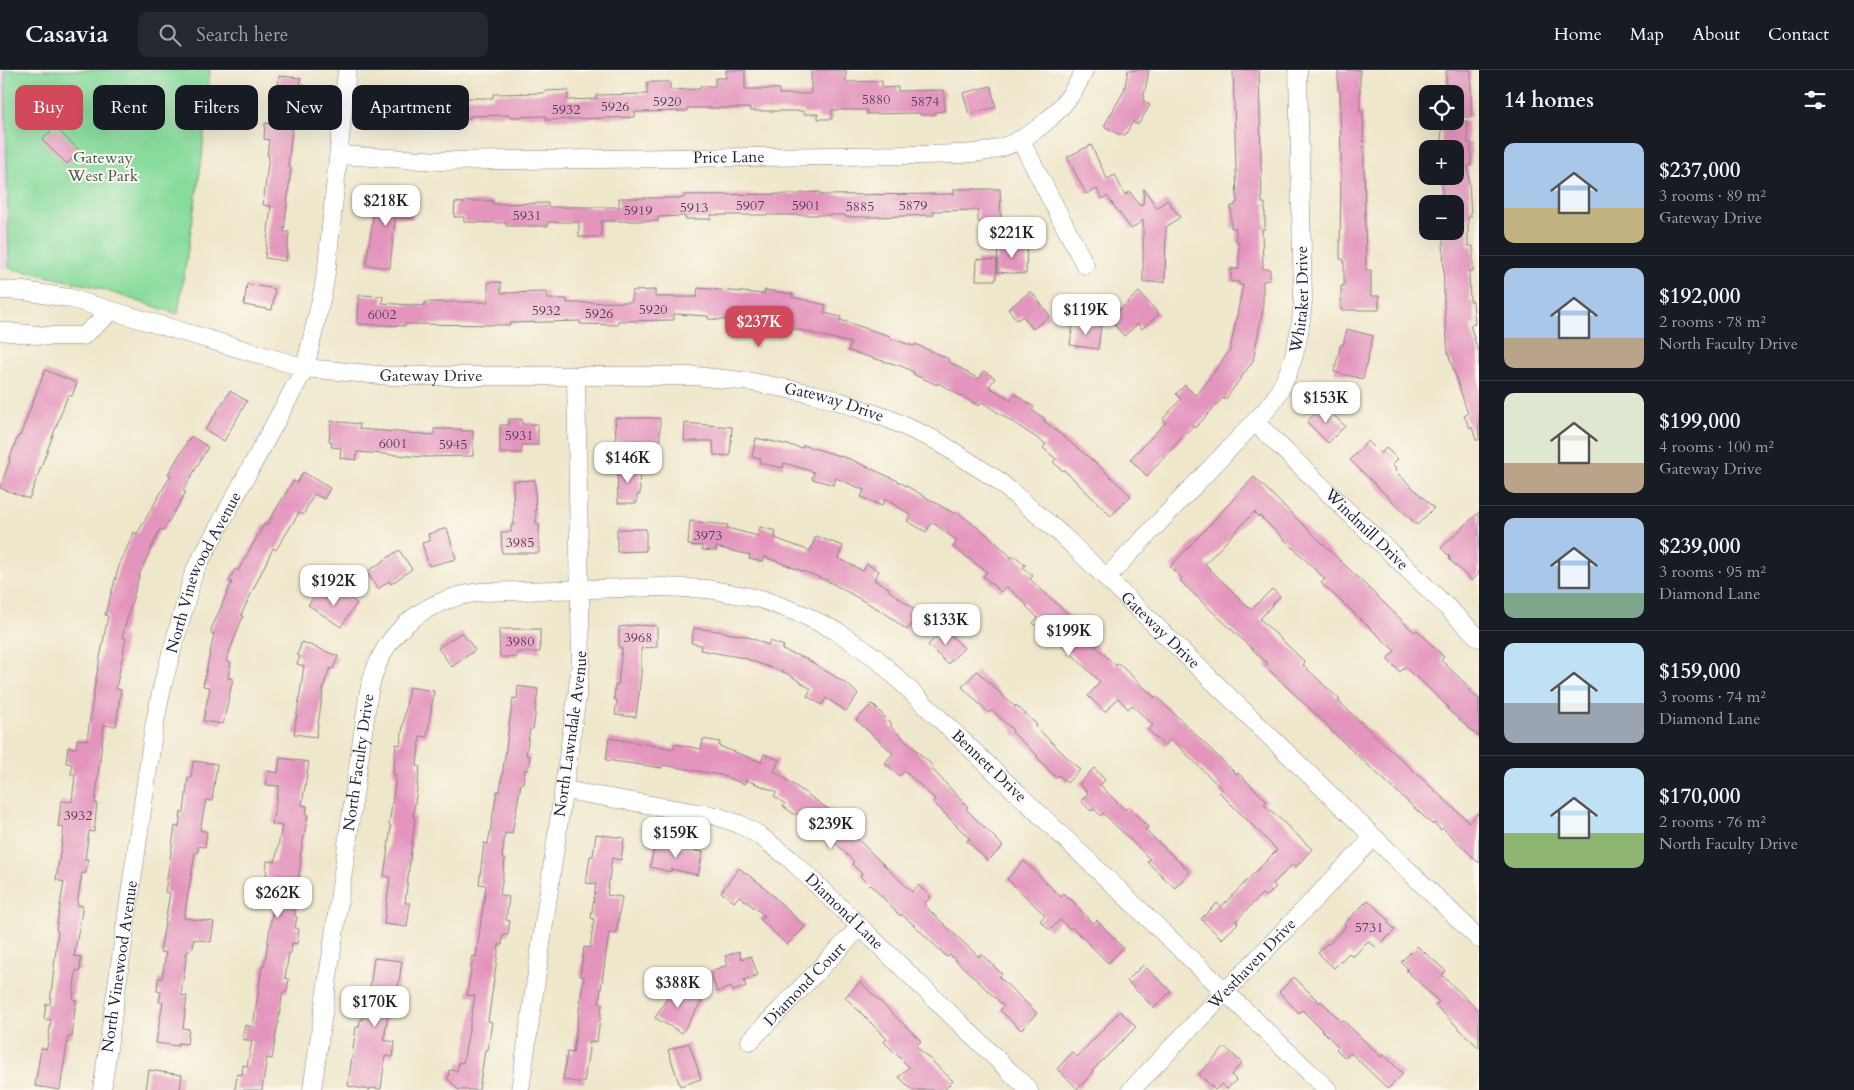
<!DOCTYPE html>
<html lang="en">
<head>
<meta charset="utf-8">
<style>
	body { margin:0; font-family:Cardo,serif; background:#242831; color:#f1f3f6; height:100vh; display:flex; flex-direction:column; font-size:19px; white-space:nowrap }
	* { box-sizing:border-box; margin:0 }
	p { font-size:16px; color:#9ea1a6 }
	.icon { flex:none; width:28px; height:28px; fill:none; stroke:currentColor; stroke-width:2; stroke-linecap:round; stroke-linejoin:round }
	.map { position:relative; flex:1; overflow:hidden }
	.sheet { display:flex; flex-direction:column; background:#171b24; width:375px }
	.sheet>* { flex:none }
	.hud { position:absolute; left:15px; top:15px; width:475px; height:45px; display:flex; gap:10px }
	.fabs { position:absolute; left:1419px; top:15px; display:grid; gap:10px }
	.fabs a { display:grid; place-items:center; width:45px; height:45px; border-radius:10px; background:#171b24; box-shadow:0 5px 20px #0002; font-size:25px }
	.price { position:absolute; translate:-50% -42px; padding:0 11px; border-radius:10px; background:#fff; color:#222; font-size:16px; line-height:32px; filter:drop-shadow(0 1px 2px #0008) }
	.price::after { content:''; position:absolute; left:50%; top:30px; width:15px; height:11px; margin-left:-8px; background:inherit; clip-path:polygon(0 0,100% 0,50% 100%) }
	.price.active { background:#d1495b; color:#fff }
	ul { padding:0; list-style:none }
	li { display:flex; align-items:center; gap:15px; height:125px; padding:0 25px }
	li+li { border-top:1px solid #363941 }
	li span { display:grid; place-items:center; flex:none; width:140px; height:100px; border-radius:10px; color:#555 }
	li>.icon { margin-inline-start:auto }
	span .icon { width:60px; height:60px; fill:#fffc; stroke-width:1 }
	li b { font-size:21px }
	h2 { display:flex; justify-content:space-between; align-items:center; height:60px; padding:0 25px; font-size:21px }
	.chip { padding:0 18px; border-radius:10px; background:#171b24; box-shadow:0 5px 20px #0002; font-size:18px; line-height:45px }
	.chip.active { background:#d1495b; color:#fff }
	header { display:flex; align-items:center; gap:30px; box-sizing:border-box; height:70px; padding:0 25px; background:#171b24; border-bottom:1px solid #363941 }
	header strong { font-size:24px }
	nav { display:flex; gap:28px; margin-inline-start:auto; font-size:18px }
	.search { width:350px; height:45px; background:#242831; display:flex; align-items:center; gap:12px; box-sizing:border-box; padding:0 18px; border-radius:10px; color:#9ea1a6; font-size:19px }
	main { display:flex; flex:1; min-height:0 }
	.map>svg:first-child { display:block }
</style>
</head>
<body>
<header>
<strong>Casavia</strong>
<div class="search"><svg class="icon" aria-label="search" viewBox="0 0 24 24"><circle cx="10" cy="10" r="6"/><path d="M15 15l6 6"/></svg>Search here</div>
<nav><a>Home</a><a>Map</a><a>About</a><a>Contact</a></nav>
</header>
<main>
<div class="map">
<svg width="1479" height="1020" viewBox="0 0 1479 1020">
	<rect width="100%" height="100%" fill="#fbf7ec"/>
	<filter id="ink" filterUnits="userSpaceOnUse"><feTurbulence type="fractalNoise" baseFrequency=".02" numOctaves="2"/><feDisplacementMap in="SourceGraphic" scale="10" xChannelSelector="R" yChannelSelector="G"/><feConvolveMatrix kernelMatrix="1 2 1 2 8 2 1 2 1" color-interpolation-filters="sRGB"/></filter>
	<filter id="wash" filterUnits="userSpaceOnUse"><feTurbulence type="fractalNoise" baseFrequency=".0096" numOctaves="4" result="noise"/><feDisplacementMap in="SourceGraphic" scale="20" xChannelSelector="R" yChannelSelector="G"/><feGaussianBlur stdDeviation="1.12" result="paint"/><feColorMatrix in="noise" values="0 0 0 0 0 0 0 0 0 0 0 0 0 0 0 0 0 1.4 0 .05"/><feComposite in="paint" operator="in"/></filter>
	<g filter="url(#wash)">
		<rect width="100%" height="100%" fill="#efe7cb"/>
		<path fill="#efd0e6" d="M0,0h5l4,198h-9z"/>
		<path fill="#87db9c" stroke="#547e6c" d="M5,0h205l-8,88 -24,156 -87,-28 -82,-18z"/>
		<g id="blocks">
			<path fill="#e495bd" d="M726,0h19v19h34v5h32v-24h35v12l36,-1v7l16,-1v4l46,-1v21l-9,1v3h-15v-2l-53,1v-4h-35v9h-14v-5h-14v-3h-54v-3h-63v3l-52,1v5l-89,3v-4l-37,1v-2l-39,1v2h-9v2h-33v2l-46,-3 2,-22 57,4v-3h52v-4l52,-1v-2l23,-1v10l28,-1v-4l51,-1v-12h23v8l30,-1v-3h15v-8h11z
				M1128,0h21l-6,31 7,4 -12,20 -5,-3 -8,13h-5l-16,-9 20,-35z
				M1233,0h26l3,133h3v26h-3l1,40h7v11l-7,1v28l-10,52 -28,39 -2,-2 -28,30 -2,-2 -46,50 -17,-17 36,-37 -3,-3 18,-20 -5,-5 9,-9 11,11 34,-46 13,-65h-4v-3h-8v-13h8v-27h-3v-14h-5v-22h4v-3h2z
				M1338,0h22v42h3l3,158h5v26h8v14h-38v-24h3v-26l-4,-1 1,-96 -1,-72h-2z
				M1446,0h25v47h-16v-23h-9z
				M279,6l22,2 -1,6 5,1 -1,14 -5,-1 -1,9 -4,-1 -6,61h3l-7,65h5l-3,29 -21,-3 6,-52 -8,-1 6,-50h-2l2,-15 -5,-1 1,-16 6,1 1,-6h3z
				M991,16l5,21 -27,7 -6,-21z
				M1441,51h26l1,22h3v23h-3l3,51h-3v29h5v25h-4l1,30h3l2,23 -5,1 9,29v86h-3l-4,-13 -2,1 -6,-12 4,-2 -20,-61 -4,-50 -1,-72h12v-27h-13v-28h13v-27h-13z
				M55,57l25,24 -13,13 -25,-24z
				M1091,75l16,34 8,-4 10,20 5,-3 10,14 3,-2 1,-15 13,19 10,-8 13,17 -14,10 -1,55h-22v-62l-12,9 -24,-33 -5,3 -5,-10 -11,5 -19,-37z
				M954,119h46l1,32 -23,1v-12l-45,1 1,4 -60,2h-29v-2h-134v4h-26v-3l-27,1v4h-57v16h-22v-15h-31v4h-42v-3l-42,-1v-5h-10l1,-15 10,1v-2h28v3l55,-1v4h71v-9h65v-3l117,-1v-1l19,-1v3l134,-1z
				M372,125l42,2 -1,22 -18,-1 -5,50 -24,-3 7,-48z
				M998,174l29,1 -1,29 -29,-2z
				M977,189l20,1 -1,20h-20z
				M488,212h13v11l46,-1v7h20v4l65,-1v-11l23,-1v7h42l1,-9 66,6 1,-4 28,4 -1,3 34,8 -2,8 17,4 -1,3 50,16 -1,2 25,8 1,-2 34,15 -1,2 31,18 5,-8 11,7 -6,9 22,13 4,-6 19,13 -2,3 13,9 -1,2 53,43 34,32 -20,20 -47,-46 -1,1 -10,-9 3,-3 -13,-11 3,-4 -64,-42 -3,4 -41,-23 -1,2 -24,-11 1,-2 -13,-6 -53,-15 3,-8 -64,-16 -1,2 -27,-5v-2l-51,-3v-3l-34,-2v6l-56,1v4l-38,-1v-3l-70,2v2l-105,-1v2l-47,-2 1,-29 24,1 -1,7 43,3v-4h63z
				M247,214l28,5 -3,21 -28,-5z
				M1031,221l19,25 -17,13 -10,-13 -6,4 -9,-11z
				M1139,222l20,22 -17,15 -4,-5 -14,12 -15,-17z
				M1073,253l28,3 -3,23 -28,-4z
				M1347,259l26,7 -10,43 -29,-7 7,-28 2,1z
				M45,300l32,13 -5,13 -4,-1 -39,104 -29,-11v-1l10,-27h-1l9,-24h2z
				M230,321l17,10 -23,40 -19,-11z
				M1323,335l22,21 -17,17 -21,-21z
				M615,348h45v23h-44z
				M509,349h13v5h16v21h-16v8h-22v-28h9z
				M331,351l29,3 -1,5 75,6v-6h27v2h12v25l-50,1 -66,-5 -1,8 -16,-2 1,-10 -10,-1 1,-5 -3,-1z
				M685,353l47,4 -2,29 -16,-1 -1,-14h-29z
				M191,366l17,11 -25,44 3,1 -23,39 -3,-2 -20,44 -18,64 4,1 -10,51 5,1 -5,36 -12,-1 -9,78h2l-3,29 -5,-1 -4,28h3l-2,14h-4l-5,32 6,1 -9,50 7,1 -1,14 -4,-1 -3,29 3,1 -4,37h-4l-8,53 -25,-4 6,-38 6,1 4,-29 -7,-1 2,-15h4l8,-73 -2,-1 8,-48 -8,-2 8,-52 -6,-1 3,-26 11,1 3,-27h-4l1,-11 -6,-1 2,-16 8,1 1,-9 10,1 8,-56 13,-68 -3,-1 14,-49 15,-34 3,2 34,-59 -3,-1z
				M756,368l46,10 1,-3 47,14 46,21 59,34 2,-2 32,24 23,22 2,-3 11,10 -2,3 10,8 -3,3 41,38 -2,3 47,46 2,-3 37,35 1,-2 80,78 2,-1 29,28 -3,3 48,45 -16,18 -3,-3 -20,20 3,3 -10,10 -4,-3 -26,27 2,2 -16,16 -21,-20 16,-16 4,4 56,-57 -58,-58 3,-3 -51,-50 -6,7 -17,-16 5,-5 -21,-20 -4,4 -10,-11 -13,14 -17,-16 12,-14 -47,-46 -3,3 -17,-16 5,-5 -12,-12 1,-1 -21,-19 -5,6 -18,-16 4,-4 -34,-25 4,-6 -25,-19 -6,10 -19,-11 4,-6 -26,-16 -3,7 -21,-9 3,-7 -28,-12 -2,7 -22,-6 2,-7 -30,-9 -1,5 -23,-5 1,-4 -9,-2z
				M1368,371l13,13 5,-6 12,11 -6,6 4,4 -1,2 39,37 -17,17 -67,-65z
				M639,396l1,29h-3v8h-19l-1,-36z
				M303,402l27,16 -6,11 -10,-5 -11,21 -4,-2 -23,37 -3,-2 -32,67 2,1 -17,45 5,1 -3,16 5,1 -10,45 -20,-3 7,-34 -7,-1 11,-52 -4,-2 22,-50 -3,-1 6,-12 3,2 26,-47 2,2 27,-45 4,2z
				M1254,407l160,155 3,-2 27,27 -3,3 29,28 -1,2 10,9v38l-32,-28 1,-2 -33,-32 -1,1 -9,-9 -5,5 -13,-13 8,-8 -74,-68 4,-4 -65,-63 -1,1 -5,-5 -49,52 46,46 21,-21 8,7 -20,23 45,43 -2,3 37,35 -2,1 131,121 10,-10v51l-36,-35 -2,2 -7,-7 -1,2 -103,-95 1,-1 -66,-63 3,-2 -88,-83 2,-3 -12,-11z
				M535,410l1,44h3v29h-37l-1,-21h10v-7h3l-1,-44z
				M1479,442v61l-7,8 -23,-22 1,-2 -9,-9z
				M690,451l38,4 -1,3 31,8 2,-9 16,4 -1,7 35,13 6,-15 27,10 -5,12 25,13 4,-7 12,7 -5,9 15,8 -1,2 32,23 -13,17 -22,-17 -59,-33 -61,-23 -2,5 -14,-3 1,-4 -34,-8v4l-14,-1 1,-4 -15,-1z
				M447,458l9,31 -27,7 -7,-23 8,-2 -2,-7z
				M617,459h29v22l-29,1z
				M399,480l13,19 -21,15 -2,-3 -11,8 -11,-17z
				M331,521l6,4 2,-4 18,12 -16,24 -33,-22 9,-12 9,6z
				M636,555l21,1v21l-16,1v28l-5,41 -21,-2 2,-15 -3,-1 1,-14h3l4,-37h-3v-21z
				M694,558l32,4v1l20,3 22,9 2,-4 14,5 -2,4 23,8 42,26 11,10 -12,17 -20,-13 -4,7 -15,-9 4,-7 -23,-15 -44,-16 -44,-8 1,-5 -10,-2z
				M499,559h41v23h-23v5h-17z
				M944,559l20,19 -16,16 -20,-19z
				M462,562l13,18 -23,17 -14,-19z
				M302,572l36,14 -5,13 -3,-1 -6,17 -8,52 -22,-3 10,-68 -7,-2 3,-8 -3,-1z
				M977,601l38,36 1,-2 21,20 -1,2 44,43 -13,13 -8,-8 -3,3 -19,-21 1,-1 -26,-24 1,-2 -21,-20 -3,3 -27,-26z
				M518,616l20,3 -4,35 -1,5h-3l-4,26 4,1 -2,14 -3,-1 -2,14h-2l-9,51 -7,-1 -3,25 3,1 -5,36 9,2 -3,23 4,1 -2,14h-5l-1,10h-3l-11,76 4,1 -4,28h-3l-6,40h-21l-10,-11 1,-9 8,1 2,-9 4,1 12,-67 -8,-1 6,-39 3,1 10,-72 -7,-1 5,-41 4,1 9,-53h3l13,-93 4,1z
				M409,617l25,4 -7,46 -7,-1 -3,30 3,1 -7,50 2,1 -10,85h5l-3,24 -23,-3 6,-47 -6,-1 7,-50 -2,-1 7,-50 -3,-1 3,-30 4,1z
				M872,634l20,20 -2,2 43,40 -2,2 37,39 -2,2 37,37 -15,15 -21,-20 3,-2 -37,-37 2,-3 -30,-28 -6,5 -14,-13 8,-10 -37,-33z
				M609,668l65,11 1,-5 26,5 2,-10 17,3 -1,4 42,16 3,-8 15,6 -5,11 57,40 1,-1 21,19 -3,3 62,60 6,-7 13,12 -7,7 6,7 49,46 2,-3 19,18 2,2 -3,3 38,36 -16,17 -21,-20 4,-4 -54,-51 -3,2 -32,-31 -14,-12 -1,2 -29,-31 -1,1 -10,-10 2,-2 -10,-10 2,-2 -43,-44 -2,3 -12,-8 -2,2 -12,-9 2,-2 -11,-8 3,-4 -31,-12 -2,4 -23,-9 -12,-2 -46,-8 -1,3 -56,-8z
				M280,688l29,4 -7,43 5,1 -1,9h2l-8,42h1l-6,59 2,1 -2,11 4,1 -2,15 -5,-1 -1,10h-2l-4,25 4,1 -2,13h-4l-11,67 -5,-1 -5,32h-27l2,-16 5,1 1,-10 4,1 5,-25 -10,-2 3,-14 8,2 9,-61 2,1 11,-73h-3l1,-16 -7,-1 1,-16 8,1 7,-36 -10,-2 7,-38 -13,-1 2,-14 10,2z
				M193,691l24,3 -5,37 -6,-1 -6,30 7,2 -2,15 -6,-1 -2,7h-2l-11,65 30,4 -3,20 -17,-3 -1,9 -6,4 -6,43 6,1 -4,32 6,1 -2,15 -9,-1v3l-22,-3 7,-41h-4l2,-10 -4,-1 1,-13h4l4,-25 -6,-1 10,-59 -5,-1 10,-66 4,1 2,-15h3l4,-34h3z
				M1094,698l11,12 -5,5 25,25 3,-3 20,20 -3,3 45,42 -15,16 -28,-26 3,-3 -47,-46 -2,3 -7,-7 -3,2 -10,-10 7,-8 -9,-9z
				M596,764l28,4 -3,22 -9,-2 -5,37 15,2 -6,37 -7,-1 -10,70 3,1 -5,38 -7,-1 -6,42 -21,-3 4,-28 6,1 11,-77h-4l4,-29 6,1 4,-29 -3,-1 5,-34 -10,-1 4,-27h3z
				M655,773l48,9 -5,23 -27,-6v3l-21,-5z
				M1024,791l37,36 3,-3 6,6 1,-1 22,25 4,-4 26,28 -15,15 -36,-36 -2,2 -10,-9 -10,10 -10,-9 5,-6 -38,-36z
				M739,798l24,18 42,41 -18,18 -27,-26 4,-4 -25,-19 -5,6 -13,-10z
				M1368,830l21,20 -2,2 8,8 -18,18 -9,-7 -15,16 -4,-4 -15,15 -16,-15 9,-10 1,2 18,-19 -2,-2z
				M1417,876l29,25 -4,4 37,36v37l-44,-43 4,-3 -33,-32 2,-1 -7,-7z
				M739,881l3,8 9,-3 7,19 -14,5 2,6 -13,5 -2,-4 -14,5 -7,-21 18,-6 -3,-9z
				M374,888l28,3 -4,28 -6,-1 -8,52 11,2 -2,15 -8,-1 -4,33 -11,-1v2l-22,-4 8,-59h3l1,-7h2l2,-12 3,1z
				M1143,895l28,26 -17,17 -27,-27z
				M1294,907l26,26 1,-2 20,20 2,-1 38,37 2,-3 20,20 -15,15 -37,-36 -6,5 -9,-9 2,-2 -10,-11 -26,-26 -3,3 -20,-21z
				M860,912l61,59 -5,5 37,35 -9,9h-32l-13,-13 10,-10 -25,-25 3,-3 -42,-42z
				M675,915l27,16 -20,32 -27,-15z
				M1120,941l16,16 -44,44 1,1 -15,17 -21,-20 15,-17 5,5z
				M689,973l12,36 -21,7 -12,-36z
				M1225,977l17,16 -11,12 5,5 -9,9 -5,-5 -7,6 -16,-16z
				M149,1000l33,5 -2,15h-34z"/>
		</g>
	</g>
	<g filter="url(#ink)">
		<use href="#blocks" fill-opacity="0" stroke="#888483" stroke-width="1"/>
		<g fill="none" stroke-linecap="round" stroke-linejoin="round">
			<g stroke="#888483" stroke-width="19">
				<g id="minor">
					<path d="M1021,71l64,124"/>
					<path id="s1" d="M339,85l101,6 478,-6c53,-1 92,2 133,-38 14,-13 26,-29 33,-47"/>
					<path id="s2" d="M0,220l23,1 46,7 236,70 85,8h305l57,6 62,12 24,7 51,18 48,22 59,38 66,56 417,404"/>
					<path d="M0,261l46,5h37l29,-25"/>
					<path id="s3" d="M1255,352l224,216"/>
					<path id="s4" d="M1107,507l160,-168c25,-31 33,-70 36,-108l-5,-231"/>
					<path id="s5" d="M564,720l152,26 23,8 20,11 31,24 239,231"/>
					<path id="s6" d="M750,971l110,-114"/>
					<path id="s7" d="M102,1020l52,-363 9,-44 31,-111 111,-204 18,-77 4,-25 20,-196"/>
					<path id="s8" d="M312,1020l56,-393c10,-61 52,-97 112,-105l182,-5 46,2 53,10 43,16 34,17 38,26 452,432"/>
					<path id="s9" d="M520,1020l57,-394 4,-33 -5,-287"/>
					<path id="s10" d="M1131,1020l243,-253"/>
				</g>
			</g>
			<use href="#minor" stroke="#fff" stroke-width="18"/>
		</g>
	</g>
	<g text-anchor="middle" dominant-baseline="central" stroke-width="4" stroke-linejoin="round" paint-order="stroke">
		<g font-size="14" fill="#523f5c">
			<text x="876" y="29">5880</text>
			<text x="667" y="31">5920</text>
			<text x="925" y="31">5874</text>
			<text x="615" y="36">5926</text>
			<text x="566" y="39">5932</text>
			<text x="750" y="135">5907</text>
			<text x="806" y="135">5901</text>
			<text x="913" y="135">5879</text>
			<text x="860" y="136">5885</text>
			<text x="694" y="137">5913</text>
			<text x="638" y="140">5919</text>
			<text x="527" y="145">5931</text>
			<text x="653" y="239">5920</text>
			<text x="546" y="240">5932</text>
			<text x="599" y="243">5926</text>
			<text x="382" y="244">6002</text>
			<text x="519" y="365">5931</text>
			<text x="393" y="373">6001</text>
			<text x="453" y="374">5945</text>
			<text x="708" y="465">3973</text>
			<text x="520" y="472">3985</text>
			<text x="638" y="567">3968</text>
			<text x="520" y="571">3980</text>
			<text x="78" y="745">3932</text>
			<text x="1369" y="857">5731</text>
		</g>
		<g font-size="16" fill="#22223b" stroke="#fbf7ec">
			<text stroke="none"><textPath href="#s1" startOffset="390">Price Lane</textPath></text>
			<text stroke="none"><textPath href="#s4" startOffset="349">Whitaker Drive</textPath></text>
			<text stroke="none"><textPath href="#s2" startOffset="442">Gateway Drive</textPath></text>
			<text stroke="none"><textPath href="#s2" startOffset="848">Gateway Drive</textPath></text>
			<text stroke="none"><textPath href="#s3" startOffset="155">Windmill Drive</textPath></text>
			<text stroke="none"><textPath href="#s7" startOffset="530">North Vinewood Avenue</textPath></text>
			<text stroke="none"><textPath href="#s2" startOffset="1252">Gateway Drive</textPath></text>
			<text stroke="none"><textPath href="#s9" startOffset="360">North Lawndale Avenue</textPath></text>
			<text stroke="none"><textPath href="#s8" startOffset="331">North Faculty Drive</textPath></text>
			<text stroke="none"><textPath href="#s8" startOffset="1131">Bennett Drive</textPath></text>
			<text stroke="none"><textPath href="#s5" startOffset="316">Diamond Lane</textPath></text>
			<text stroke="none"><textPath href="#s10" startOffset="175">Westhaven Drive</textPath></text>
			<text stroke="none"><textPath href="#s7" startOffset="125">North Vinewood Avenue</textPath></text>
			<text stroke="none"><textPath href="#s6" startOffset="79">Diamond Court</textPath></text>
		</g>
		<g font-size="16" fill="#405a58" stroke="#fbf7ec">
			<text x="103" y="88">Gateway<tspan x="103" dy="18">West Park</tspan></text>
		</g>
	</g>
</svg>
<div class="fabs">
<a><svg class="icon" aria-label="locate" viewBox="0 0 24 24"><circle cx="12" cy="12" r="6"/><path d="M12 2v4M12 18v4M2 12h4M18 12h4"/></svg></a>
<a>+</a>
<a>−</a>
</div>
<b class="price" style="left:386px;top:157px">$218K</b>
<b class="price" style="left:1012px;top:189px">$221K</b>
<b class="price" style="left:1086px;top:266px">$119K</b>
<b class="price active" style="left:759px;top:278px">$237K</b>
<b class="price" style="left:1326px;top:354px">$153K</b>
<b class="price" style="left:628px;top:414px">$146K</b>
<b class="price" style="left:334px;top:537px">$192K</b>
<b class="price" style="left:946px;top:576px">$133K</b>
<b class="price" style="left:1069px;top:587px">$199K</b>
<b class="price" style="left:831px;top:780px">$239K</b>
<b class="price" style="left:676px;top:789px">$159K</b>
<b class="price" style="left:278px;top:849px">$262K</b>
<b class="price" style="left:678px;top:939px">$388K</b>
<b class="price" style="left:375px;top:958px">$170K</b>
<div class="hud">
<a class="chip active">Buy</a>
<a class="chip">Rent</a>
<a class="chip">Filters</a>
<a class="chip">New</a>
<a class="chip">Apartment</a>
</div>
</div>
<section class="sheet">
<h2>14 homes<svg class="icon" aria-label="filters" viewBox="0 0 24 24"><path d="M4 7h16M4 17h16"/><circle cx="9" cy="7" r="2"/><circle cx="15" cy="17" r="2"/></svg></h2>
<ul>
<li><span style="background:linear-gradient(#a9c7e8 65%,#c2b280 0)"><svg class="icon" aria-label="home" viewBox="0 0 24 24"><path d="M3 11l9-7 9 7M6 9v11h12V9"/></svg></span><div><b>$237,000</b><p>3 rooms · 89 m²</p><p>Gateway Drive</p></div></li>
<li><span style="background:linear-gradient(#a9c7e8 70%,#b9a48a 0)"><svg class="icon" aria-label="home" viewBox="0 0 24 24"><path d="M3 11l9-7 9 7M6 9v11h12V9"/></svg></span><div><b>$192,000</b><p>2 rooms · 78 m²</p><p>North Faculty Drive</p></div></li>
<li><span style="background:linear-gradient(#dfe7d0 70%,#b9a48a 0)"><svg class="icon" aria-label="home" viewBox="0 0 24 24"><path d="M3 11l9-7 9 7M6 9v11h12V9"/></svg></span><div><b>$199,000</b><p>4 rooms · 100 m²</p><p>Gateway Drive</p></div></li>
<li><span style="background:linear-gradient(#a9c7e8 75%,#7fa58c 0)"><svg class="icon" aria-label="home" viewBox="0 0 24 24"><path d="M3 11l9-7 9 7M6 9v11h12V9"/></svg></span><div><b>$239,000</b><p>3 rooms · 95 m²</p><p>Diamond Lane</p></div></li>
<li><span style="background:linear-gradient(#bfe0f5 60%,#9aa5b1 0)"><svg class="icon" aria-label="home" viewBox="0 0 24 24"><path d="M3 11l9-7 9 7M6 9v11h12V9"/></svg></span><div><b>$159,000</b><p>3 rooms · 74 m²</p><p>Diamond Lane</p></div></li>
<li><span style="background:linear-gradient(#bfe0f5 65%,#8fb573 0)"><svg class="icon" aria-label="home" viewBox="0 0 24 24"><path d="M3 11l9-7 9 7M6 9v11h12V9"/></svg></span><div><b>$170,000</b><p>2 rooms · 76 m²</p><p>North Faculty Drive</p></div></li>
</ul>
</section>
</main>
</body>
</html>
